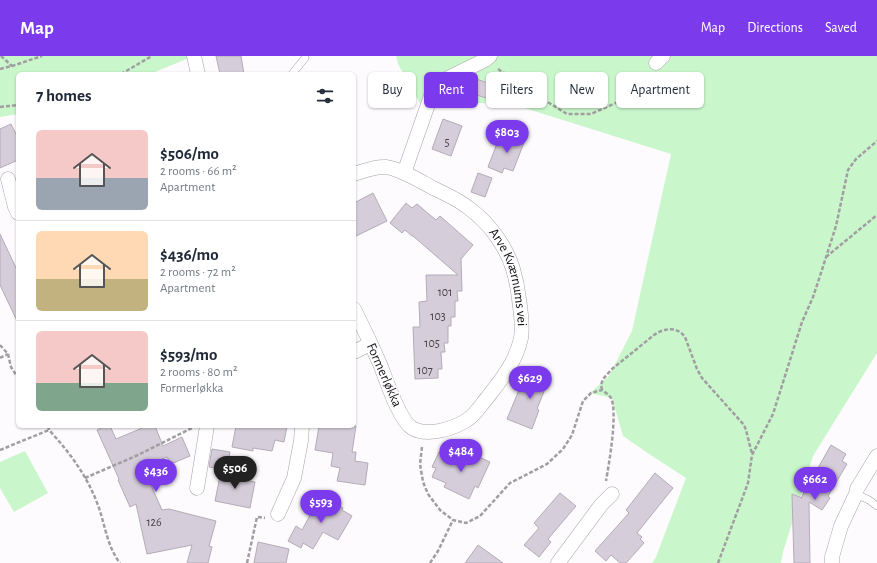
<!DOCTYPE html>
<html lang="en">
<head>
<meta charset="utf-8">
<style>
	body { margin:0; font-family:"Alegreya Sans",sans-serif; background:#f6f6f7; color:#1f2937; height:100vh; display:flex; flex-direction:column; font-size:15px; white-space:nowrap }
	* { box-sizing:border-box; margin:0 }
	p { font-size:13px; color:#747a83 }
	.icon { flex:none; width:22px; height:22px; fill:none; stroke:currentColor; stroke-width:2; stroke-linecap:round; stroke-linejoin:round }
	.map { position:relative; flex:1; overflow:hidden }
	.details { position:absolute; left:16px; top:16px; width:340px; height:356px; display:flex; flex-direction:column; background:#fff; border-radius:6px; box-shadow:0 1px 3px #0004 }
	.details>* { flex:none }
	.top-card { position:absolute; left:368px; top:16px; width:380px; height:36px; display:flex; gap:8px }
	.price { position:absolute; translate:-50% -34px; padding:0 9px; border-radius:14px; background:#7c3aed; color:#fff; font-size:13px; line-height:26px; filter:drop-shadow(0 1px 2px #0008) }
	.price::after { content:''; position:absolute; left:50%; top:24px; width:12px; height:9px; margin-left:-6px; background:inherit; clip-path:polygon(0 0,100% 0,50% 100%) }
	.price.on { background:#222; color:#fff }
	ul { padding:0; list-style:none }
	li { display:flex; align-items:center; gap:12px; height:100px; padding:0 20px }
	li+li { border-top:1px solid #e0e1e3 }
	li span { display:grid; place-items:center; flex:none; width:112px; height:80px; border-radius:6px; color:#555 }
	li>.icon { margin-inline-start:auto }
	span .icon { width:48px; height:48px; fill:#fffc; stroke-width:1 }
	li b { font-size:17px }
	h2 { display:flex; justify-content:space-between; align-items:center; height:48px; padding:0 20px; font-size:17px }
	.tag { padding:0 14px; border-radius:6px; background:#fff; box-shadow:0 1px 3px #0004; font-size:14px; line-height:36px }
	.tag.on { background:#7c3aed; color:#fff }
	header { display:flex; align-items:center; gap:24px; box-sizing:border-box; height:56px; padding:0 20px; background:#7c3aed; color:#fff }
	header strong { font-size:19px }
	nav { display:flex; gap:22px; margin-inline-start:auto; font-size:14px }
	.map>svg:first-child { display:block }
</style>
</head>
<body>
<header>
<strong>Map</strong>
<nav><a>Map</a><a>Directions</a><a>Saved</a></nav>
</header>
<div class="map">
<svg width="877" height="507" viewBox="0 0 877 507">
	<rect width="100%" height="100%" fill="#fdfbfd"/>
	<path fill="#caf6cb" d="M0,0h194l-44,18h-132v40l-18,3z
		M396,0h481v297l-64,103 -30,96 -2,11h-129l4,-6 30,-79 -37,-24 -26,-18 -11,-38 -22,-5 19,-17 23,-45 39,-177 -156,-49 -67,-4 -25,8 -25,-45z
		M25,395l23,42 -34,19 -14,-24v-26z"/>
	<path fill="#d6cdda" stroke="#b4abb8" d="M216,0h25l3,18h-24z
		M470,21l21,7 -5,14 -24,-8 1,-1 -10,-4z
		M443,63l19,7 -11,30 -19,-7z
		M11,68l7,14v22l-18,8v-39z
		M506,77l19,7 -12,31 -9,-3 -2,5 -14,-6 10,-26 4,2z
		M478,117l14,5 -7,19 -14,-5z
		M373,137l14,28 -33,16v-34z
		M406,147l6,5 5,-4 19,16 4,-4 33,29 -12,14 1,32h-5l1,10h-3v16h-4v9h-3v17h-4l1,9h-4l1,17h-4v9l-23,1 -2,-52h7l-1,-25 8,-1 -1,-26h32l-45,-39h-1l-7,-6 -3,3 -12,-10z
		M0,178l18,38v51l-18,-38z
		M535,312l16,6 -14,35 2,1 -7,19 -25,-10 12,-29 7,3z
		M106,370h4l6,13 31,-13h8l8,20 19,-9 8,19 -19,8 -4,-7 -24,10 19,43 7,-1 47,12 -7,25 3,1 -4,16h-21l5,-18 -45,9 -11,-50 -6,3 -12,-27 1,-1 -22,-49z
		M236,370h51l-3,16 -9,-2 -3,11 -19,-3v3l-21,-4z
		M319,370h37l-4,26h4l-1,9 13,2 -3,22 -28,-4 3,-13 -9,-2 2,-13 -18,-3z
		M831,389l15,9 -4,7 5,3 -19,32 2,2 -8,12 -13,-8 1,61h-16l-2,-69 10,4h-1z
		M212,393l18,3 -3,18 -18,-3z
		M466,395l24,11 -12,26 -3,-2 -6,13 -25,-12 2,-4 -14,-6 4,-9 -4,-1 7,-15 17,8 2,-3 4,2z
		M221,415l24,5 -1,4 11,2 -5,26 -35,-7z
		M655,417l18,15 -36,45 5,4 -2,2 4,4 -18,20h-6l-9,-8 -5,6 -11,-10 34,-38 -3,-3z
		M560,437l16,13 -28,33 3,3 -12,15 -15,-12 15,-17 -5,-5z
		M321,439l22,13 -1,2 10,6 -14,24 -15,-8 -10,17 -10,-6 -2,5 -13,-7 8,-15 6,4z
		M258,486l31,7 -3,14h-32z
		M478,489l25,18h-38z"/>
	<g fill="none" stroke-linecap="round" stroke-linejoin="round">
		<g stroke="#a9a1ad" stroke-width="8">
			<path id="service" d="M292,18l13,-16
				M856,438l13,6 8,6"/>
		</g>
		<g stroke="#a9a1ad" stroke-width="15">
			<g id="minor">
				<path d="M194,0l4,18"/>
				<path d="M656,7l7,-7"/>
				<path d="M404,117l28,-80 14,-14 39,-19 5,-4"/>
				<path id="s1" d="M354,118c10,-3 21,-8 32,-7 15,2 34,14 47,21 13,6 26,12 37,21 19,14 36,37 43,60 3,10 5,20 6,30 2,13 4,27 2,39 -5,24 -20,42 -34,60 -6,7 -12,17 -20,22 -14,9 -40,17 -55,8 -13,-8 -26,-49 -32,-64 -8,-18 -17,-37 -26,-55"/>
				<path d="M8,123l7,28 3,6"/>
				<path d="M354,296l16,-8"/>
				<path d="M197,432l10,-62"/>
				<path d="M278,458l16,-36 7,-37 1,-15"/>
				<path d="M558,507l43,-58 11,-11"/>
				<path d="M832,507v-6l9,-31 15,-32 1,-5 20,-33"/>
			</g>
		</g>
		<path stroke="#a19ea1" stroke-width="2.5" stroke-dasharray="4 2" stroke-linecap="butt" d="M1,0l11,10
			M0,13l12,-3 30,-10
			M498,13l43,29 26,16h24l27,-12 27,-28
			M121,18l31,-18
			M0,51l18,-2
			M826,201l51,-42
			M0,289l8,9 3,13 7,11
			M0,302l8,-4
			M602,334l-1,-5 2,-6 9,-10 42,-34c10,-7 23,-9 31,2l12,32 5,9 42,47 2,5 6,24
			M48,370l1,4c22,24 39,47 50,78 6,18 9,40 21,55
			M422,391l-2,17 3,18 5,12 12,16 13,10 13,3 14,-7 30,-33 37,-19 16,-15 9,-14 11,-34 8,-8 11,-3c3,2 7,5 9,8 7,14 -2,66 -5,83
			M0,394l49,-20
			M85,422l53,-23 54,-27
			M247,507l10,-46 8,1
			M430,507l8,-12 15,-31
			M718,507l30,-80 4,-28 21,-41 29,-92 11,-25 7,-21 16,-50 12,-56 8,-11 21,-18"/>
		<use href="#service" stroke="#fff" stroke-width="7"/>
		<use href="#minor" stroke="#fff" stroke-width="14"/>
	</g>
	<g text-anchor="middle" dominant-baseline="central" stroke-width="3" stroke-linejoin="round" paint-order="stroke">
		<g font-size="12" fill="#474248">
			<text x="447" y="86">5</text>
			<text x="445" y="236">101</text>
			<text x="438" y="260">103</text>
			<text x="432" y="287">105</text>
			<text x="425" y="314">107</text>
			<text x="154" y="466">126</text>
		</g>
		<g font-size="14" fill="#171318" stroke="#fff">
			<text stroke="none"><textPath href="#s1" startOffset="209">Arve Kværnums vei</textPath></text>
			<text transform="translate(384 319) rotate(66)">Formerløkka</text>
		</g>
	</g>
</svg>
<b class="price" style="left:507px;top:98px">$803</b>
<b class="price" style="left:530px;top:344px">$629</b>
<b class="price" style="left:461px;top:417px">$484</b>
<b class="price on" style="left:235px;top:434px">$506</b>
<b class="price" style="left:156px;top:437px">$436</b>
<b class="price" style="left:815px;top:445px">$662</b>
<b class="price" style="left:321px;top:468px">$593</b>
<div class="top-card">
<a class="tag">Buy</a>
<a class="tag on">Rent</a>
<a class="tag">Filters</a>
<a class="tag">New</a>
<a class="tag">Apartment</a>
</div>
<section class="details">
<h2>7 homes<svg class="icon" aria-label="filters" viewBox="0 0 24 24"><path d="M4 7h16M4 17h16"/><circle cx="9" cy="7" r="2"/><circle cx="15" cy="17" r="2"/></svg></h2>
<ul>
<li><span style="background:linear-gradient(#f6c9c9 60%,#9aa5b1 0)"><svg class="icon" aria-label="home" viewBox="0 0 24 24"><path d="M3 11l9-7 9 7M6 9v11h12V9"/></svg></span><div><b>$506/mo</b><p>2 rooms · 66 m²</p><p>Apartment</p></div></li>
<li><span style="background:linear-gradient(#ffd9b3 60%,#c2b280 0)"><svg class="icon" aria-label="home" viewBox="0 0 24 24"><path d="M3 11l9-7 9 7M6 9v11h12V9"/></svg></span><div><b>$436/mo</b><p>2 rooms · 72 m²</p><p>Apartment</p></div></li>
<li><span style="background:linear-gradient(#f6c9c9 65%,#7fa58c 0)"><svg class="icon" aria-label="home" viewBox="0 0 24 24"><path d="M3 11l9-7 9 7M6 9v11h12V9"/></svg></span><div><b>$593/mo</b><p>2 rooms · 80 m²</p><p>Formerløkka</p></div></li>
</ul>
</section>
</div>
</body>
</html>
